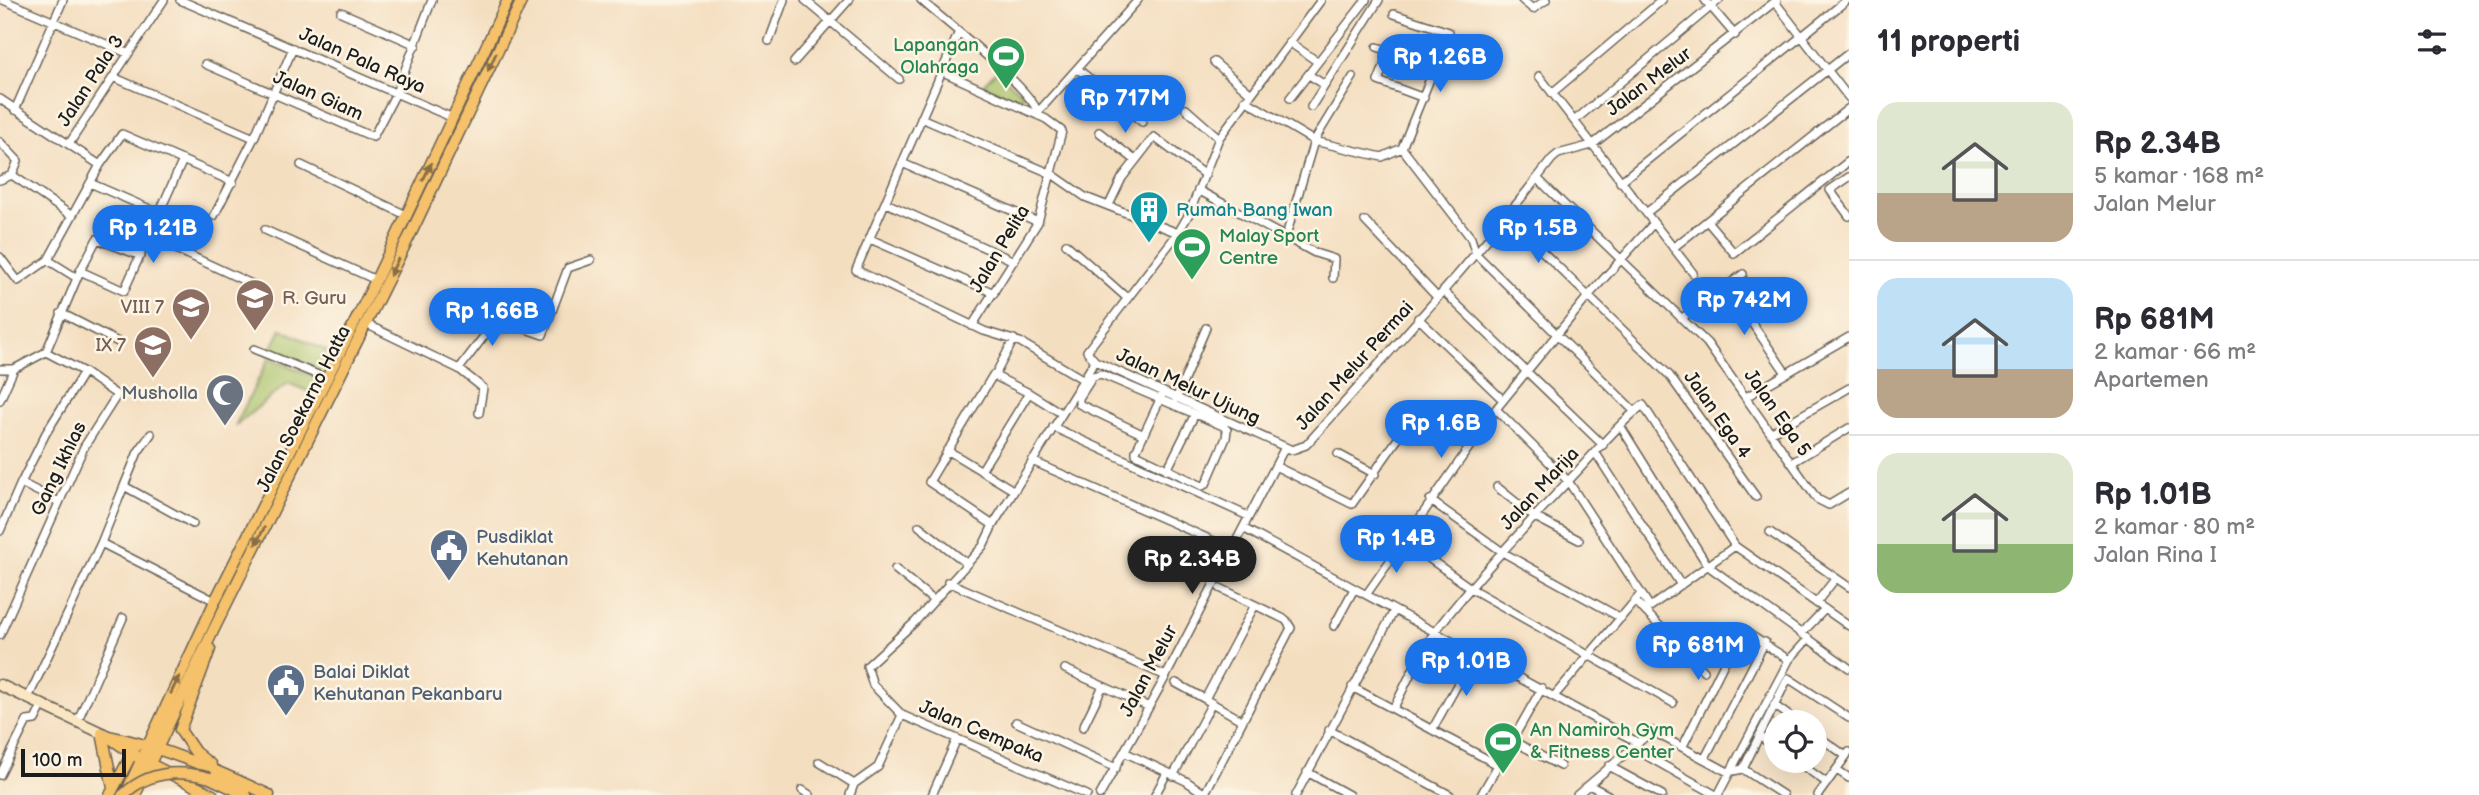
<!DOCTYPE html>
<html lang="id">
<head>
<meta charset="utf-8">
<style>
	body { margin:0; font-family:"Balsamiq Sans",sans-serif; background:#f7f7f7; color:#2b2b33; height:100vh; display:flex; flex-direction:column; font-size:26px; white-space:nowrap }
	* { box-sizing:border-box; margin:0 }
	p { font-size:23px; color:#7c7c81 }
	.icon { flex:none; width:38px; height:38px; fill:none; stroke:currentColor; stroke-width:2; stroke-linecap:round; stroke-linejoin:round }
	.map { position:relative; flex:1; overflow:hidden }
	.drawer { display:flex; flex-direction:column; background:#fff; width:630px }
	.drawer>* { flex:none }
	.tools { position:absolute; left:1764px; top:710px; display:grid; gap:14px }
	.tools a { display:grid; place-items:center; width:63px; height:63px; border-radius:50%; background:#fff; box-shadow:0 7px 28px #0002; font-size:35px }
	.scale { position:absolute; left:21px; bottom:18px; width:105px; box-sizing:border-box; padding-left:7px; border:4px solid #1c1c1c; border-top:0; font-size:19px; line-height:24px; white-space:nowrap; color:#1c1c1c; -webkit-text-stroke:5px #fcf5e5; paint-order:stroke }
	.price { position:absolute; translate:-50% -60px; padding:0 16px; border-radius:24px; background:#1a73e8; color:#fff; font-size:23px; line-height:46px; filter:drop-shadow(0 2px 4px #0008) }
	.price::after { content:''; position:absolute; left:50%; top:42px; width:21px; height:16px; margin-left:-10px; background:inherit; clip-path:polygon(0 0,100% 0,50% 100%) }
	.price.active { background:#222; color:#fff }
	ul { padding:0; list-style:none }
	li { display:flex; align-items:center; gap:21px; height:175px; padding:0 28px }
	li+li { border-top:2px solid #e1e1e2 }
	li span { display:grid; place-items:center; flex:none; width:196px; height:140px; border-radius:21px; color:#555 }
	li>.icon { margin-inline-start:auto }
	span .icon { width:84px; height:84px; fill:#fffc; stroke-width:1 }
	li b { font-size:30px }
	h2 { display:flex; justify-content:space-between; align-items:center; height:84px; padding:0 28px; font-size:30px }
	main { display:flex; flex:1; min-height:0 }
	.map>svg:first-child { display:block }
</style>
</head>
<body>
<main>
<div class="map">
<svg width="1849" height="795" viewBox="0 0 1849 795">
	<rect width="100%" height="100%" fill="#fcf5e5"/>
	<filter id="ink" filterUnits="userSpaceOnUse"><feTurbulence type="fractalNoise" baseFrequency=".0143" numOctaves="2"/><feDisplacementMap in="SourceGraphic" scale="14" xChannelSelector="R" yChannelSelector="G"/><feConvolveMatrix kernelMatrix="1 2 1 2 8 2 1 2 1" color-interpolation-filters="sRGB"/></filter>
	<filter id="wash" filterUnits="userSpaceOnUse"><feTurbulence type="fractalNoise" baseFrequency=".00686" numOctaves="4" result="noise"/><feDisplacementMap in="SourceGraphic" scale="28" xChannelSelector="R" yChannelSelector="G"/><feGaussianBlur stdDeviation="1.57" result="paint"/><feColorMatrix in="noise" values="0 0 0 0 0 0 0 0 0 0 0 0 0 0 0 0 0 1.4 0 .05"/><feComposite in="paint" operator="in"/></filter>
	<g filter="url(#wash)">
		<rect width="100%" height="100%" fill="#f4dec0"/>
		<path fill="#a8c167" stroke="#626e42" stroke-width="2" d="M996,71l28,24 -7,7 -34,-17z
			M281,329l50,24 -10,22 -43,-21h-9z
			M269,358l50,20 -7,15 -24,-10 -53,43z"/>
	</g>
	<g filter="url(#ink)">
		<g fill="none" stroke-linecap="round" stroke-linejoin="round">
			<g stroke="#686055" stroke-width="10">
				<path id="minor" d="M3,0l124,53
					M180,0l273,118
					M805,0l94,79
					M921,0c23,21 115,91 118,116
					M1321,0l-102,138 -30,76 -11,19 -91,118 8,10 197,89 14,-5c84,-93 169,-186 246,-286l6,-5 34,-9 185,-145
					M1522,0l11,9 13,-9
					M1705,0l30,35
					M1775,2l74,96
					M341,12l75,33
					M1394,14l55,18 -47,116
					M958,34l-102,236 128,61 36,11 64,38
					M769,41l15,-41
					M1289,42l29,20
					M1377,47l59,19
					M1390,51l-12,30 46,17
					M794,62l55,-62
					M1214,62l36,31
					M205,64l168,73 23,-44 36,-93
					M1078,69l64,53
					M941,71l105,48 16,12 -24,91 -66,104
					M1309,75l16,10
					M1539,76l154,197
					M113,77l141,61
					M1552,93l110,-93
					M1290,98l76,-98
					M0,99l100,66
					M1245,100l69,41 68,16 20,-9 69,90 5,16
					M1311,107l68,-107
					M1186,109l33,29
					M15,110l48,-110
					M1039,111l99,-111
					M921,118l131,56 33,23 93,36
					M1574,121l145,-121
					M1099,132l36,28
					M0,142l18,19 -6,14
					M69,144l95,-144
					M902,163l136,59
					M301,165l105,50
					M12,175l60,41
					M1849,177l-19,13 19,26
					M1537,178l170,165 110,156 12,6 20,-12
					M0,180l12,-5
					M1620,182l227,-182
					M90,183l69,30
					M1198,190l117,63 19,6 -1,19
					M886,203l128,58
					M1109,205l13,-27 32,-41 51,38
					M1646,213l203,-160
					M1505,215l164,160 87,122
					M214,216l40,-78 39,-90
					M1365,221l72,76
					M1707,221l27,32 115,-92
					M265,230l111,50
					M1286,236l28,-95 39,-64
					M150,237l106,49
					M870,239l124,54
					M1066,244l61,54
					M1673,248l176,-140
					M1476,254l159,158
					M0,257l18,24 30,-21 52,-95 22,-31 111,48
					M48,260l29,18
					M80,271l44,20 59,-131
					M1726,285l60,88
					M1443,291l160,154
					M61,313l57,29
					M1418,318l85,82
					M1682,318l61,-44
					M366,324l93,45 38,-50 46,16 25,-67 23,-8
					M254,349l74,30
					M46,352l34,-81 17,-32 44,17
					M0,369h14
					M459,369l24,19 -4,25
					M995,375l19,-36
					M1029,393l-36,-18 -64,107 64,43 102,-164
					M1746,397l103,-60
					M1176,399l30,-71
					M0,400l14,-31 32,-17
					M1053,427l195,89
					M1621,427l87,139 141,102
					M1772,432l77,-44
					M1144,435l-65,-31v-6l14,-22 8,-2 122,52 4,4 -1,8 -20,46 -4,2 -66,-32v-3c9,-19 18,-39 27,-58
					M947,450l66,40
					M1595,452l86,133
					M1338,454l37,20
					M1032,461l200,88
					M1793,462l56,-34
					M1275,466l77,38 57,-81
					M1167,470l28,-56
					M981,471l48,-78 32,20
					M21,483l25,-50 38,-61
					M124,486l14,-34 13,-18
					M1497,487l36,29 46,24
					M1430,500l74,53 117,65
					M919,526l46,36
					M1243,528l394,214
					M0,531l21,-48 38,19
					M1770,532l79,55
					M1403,540l69,49 201,114
					M101,543l114,58
					M1735,546l114,80
					M895,569l37,30
					M948,582l218,94
					M1366,595l130,-186 94,-115 63,-70
					M1635,601l69,70
					M1816,603l20,-25
					M1334,626l20,-37
					M1801,634l24,-25
					M0,635l84,-188 33,-52 -33,-23 -38,-20
					M1065,669l82,37
					M1176,683l29,16
					M1352,687l146,78
					M1555,695l85,-100
					M28,698l73,-155 23,-57 69,38
					M1774,705l25,18
					M1393,709c14,-26 26,-56 44,-80 41,-53 89,-103 135,-152 22,-23 45,-52 71,-72l92,141 -85,61 -82,-126 -72,-72
					M902,715l185,80
					M1241,720l-36,-21 50,-94
					M77,722l46,-104
					M1016,722l100,46
					M1083,727l20,-41
					M1329,730l121,65
					M1432,730l43,-77
					M1815,734l31,22
					M1759,736l17,12
					M1511,740l49,26
					M1683,746l58,-117 48,31
					M1631,747l85,48
					M1124,752l62,29 19,13
					M1705,758l60,-116
					M1796,761l31,22
					M819,762l35,22
					M1609,766l53,29
					M1743,769l40,26
					M1837,770l12,8
					M1307,772l42,23
					M0,775l27,-54 8,-1 7,-14
					M1173,776l39,-73
					M1589,785l19,10
					M802,790l8,5
					M850,795l4,-11 24,-17 24,-52 -29,-30 -6,-19 48,-44 68,-76 10,-21
					M932,795l24,-54
					M1100,795l66,-119 118,-227
					M1155,795l12,-22
					M1204,795l87,-167 -5,-8 -66,-32
					M1296,795l98,-184
					M1481,795l61,-107
					M1577,795l75,-64 76,41 15,-3 45,-91 61,40
					M1718,795l71,-135 19,-21
					M1818,795l31,-43"/>
			</g>
			<g stroke="#686055" stroke-width="13">
				<path id="secondary" d="M0,685l108,51"/>
			</g>
			<g stroke="#686055" stroke-width="13">
				<path id="primary" d="M210,649l-30,81 15,22 16,13
					M102,733l11,55
					M108,736c56,11 110,35 161,59
					M110,738l30,21 73,36
					M210,778l36,17
					M110,795l25,-47
					M125,795l90,-194 161,-321 132,-280
					M135,795l79,-166 199,-400 109,-229"/>
			</g>
			<use href="#minor" stroke="#fff" stroke-width="7"/>
			<use href="#secondary" stroke="#fbe6c4" stroke-width="10"/>
			<use href="#primary" stroke="#f5c16b" stroke-width="10"/>
			<g stroke="#686055" stroke-width="13" stroke-linecap="butt">
				<path id="primary-bridge" d="M123,795c25,-24 55,-26 87,-17"/>
			</g>
			<use href="#primary-bridge" stroke="#f5c16b" stroke-width="10"/>
		</g>
		<defs><path id="oneway-solid" d="M-6-.8H1V-3.2L6.5 0L1 3.2V.8H-6Z" transform="scale(1.75)"/></defs>
		<g fill="#886e44">
			<use href="#oneway-solid" transform="translate(492 62) rotate(115)"/>
			<use href="#oneway-solid" transform="translate(427 172) rotate(-64)"/>
			<use href="#oneway-solid" transform="translate(394 267) rotate(116)"/>
			<use href="#oneway-solid" transform="translate(260 536) rotate(117)"/>
			<use href="#oneway-solid" transform="translate(175 685) rotate(-64)"/>
		</g>
	</g>
	<defs>
		<g id="stadium-pin" transform="scale(2.0125)"><path d="M0 17L-7.5 6A9.5 9.5 0 1 1 7.5 6Z" fill="#2e9e5b" stroke="#fcf5e5"/><path d="M0-5a6.5 5 0 1 0 0 10a6.5 5 0 1 0 0-10ZM-3.5-1.8h7v3.6h-7Z" fill="#fff"/></g>
		<g id="building-pin" transform="scale(2.0125)"><path d="M0 17L-7.5 6A9.5 9.5 0 1 1 7.5 6Z" fill="#0f9aa8" stroke="#fcf5e5"/><path d="M-4-6H4V6H1V3H-1V6H-4ZM-2.5-4.3h1.7v1.8h-1.7ZM.8-4.3h1.7v1.8H.8ZM-2.5-1h1.7V.8h-1.7ZM.8-1h1.7V.8H.8Z" fill="#fff"/></g>
		<g id="university-pin" transform="scale(2.0125)"><path d="M0 17L-7.5 6A9.5 9.5 0 1 1 7.5 6Z" fill="#8d6e63" stroke="#fcf5e5"/><path d="M0-5L7-2L0 1L-7-2ZM-4 1L0 2.5L4 1V4Q0 6-4 4Z" fill="#fff"/></g>
		<g id="school-pin" transform="scale(2.0125)"><path d="M0 17L-7.5 6A9.5 9.5 0 1 1 7.5 6Z" fill="#8d6e63" stroke="#fcf5e5"/><path d="M0-5L7-2L0 1L-7-2ZM-4 1L0 2.5L4 1V4Q0 6-4 4Z" fill="#fff"/></g>
		<g id="mosque-pin" transform="scale(2.0125)"><path d="M0 17L-7.5 6A9.5 9.5 0 1 1 7.5 6Z" fill="#6b7280" stroke="#fcf5e5"/><path d="M3.5-4.9A6 6 0 1 0 3.5 4.9A5 5 0 1 1 3.5-4.9Z" fill="#fff"/></g>
		<g id="civic-pin" transform="scale(2.0125)"><path d="M0 17L-7.5 6A9.5 9.5 0 1 1 7.5 6Z" fill="#5c6f8a" stroke="#fcf5e5"/><path d="M-.6-6.5H3V-4.5H.6V-3L4-1V1h2V6H-6V1h2V-1L-.6-3ZM-1.2 2.5V6h2.4V2.5Z" fill="#fff"/></g>
	</defs>
	<g fill-rule="evenodd">
		<use href="#stadium-pin" x="1006" y="56"/>
		<use href="#building-pin" x="1149" y="210"/>
		<use href="#stadium-pin" x="1192" y="247"/>
		<use href="#university-pin" x="255" y="298"/>
		<use href="#school-pin" x="191" y="307"/>
		<use href="#school-pin" x="153" y="345"/>
		<use href="#mosque-pin" x="225" y="393"/>
		<use href="#civic-pin" x="449" y="548"/>
		<use href="#civic-pin" x="286" y="683"/>
		<use href="#stadium-pin" x="1503" y="741"/>
	</g>
	<g text-anchor="middle" dominant-baseline="central" stroke-width="5" stroke-linejoin="round" paint-order="stroke">
		<g font-size="19" fill="#27864d" stroke="#fcf5e5" text-anchor="start">
			<text x="979" y="45" text-anchor="end">Lapangan<tspan x="979" dy="22">Olahraga</tspan></text>
			<text x="1219" y="236">Malay Sport<tspan x="1219" dy="22">Centre</tspan></text>
			<text x="1530" y="730">An Namiroh Gym<tspan x="1530" dy="22">&amp; Fitness Center</tspan></text>
		</g>
		<g font-size="19" fill="#1c1c1c" stroke="#fcf5e5">
			<text transform="translate(362 61) rotate(24)">Jalan Pala Raya</text>
			<text transform="translate(91 81) rotate(-57)">Jalan Pala 3</text>
			<text transform="translate(1649 82) rotate(-37)">Jalan Melur</text>
			<text transform="translate(318 96) rotate(24)">Jalan Giam</text>
			<text transform="translate(1000 249) rotate(-59)">Jalan Pelita</text>
			<text transform="translate(1355 366) rotate(-48)">Jalan Melur Permai</text>
			<text transform="translate(1188 387) rotate(25)">Jalan Melur Ujung</text>
			<text transform="translate(304 409) rotate(-63)">Jalan Soekarno Hatta</text>
			<text transform="translate(1777 413) rotate(55)">Jalan Ega 5</text>
			<text transform="translate(1717 415) rotate(55)">Jalan Ega 4</text>
			<text transform="translate(59 469) rotate(-64)">Gang Ikhlas</text>
			<text transform="translate(1540 489) rotate(-47)">Jalan Marija</text>
			<text transform="translate(1149 671) rotate(-62)">Jalan Melur</text>
			<text transform="translate(981 732) rotate(23)">Jalan Cempaka</text>
		</g>
		<g font-size="19" fill="#0d838f" stroke="#fcf5e5" text-anchor="start">
			<text x="1176" y="210">Rumah Bang Iwan</text>
		</g>
		<g font-size="19" fill="#785e54" stroke="#fcf5e5" text-anchor="end">
			<text x="282" y="298" text-anchor="start">R. Guru</text>
			<text x="164" y="307">VIII 7</text>
			<text x="126" y="345">IX 7</text>
		</g>
		<g font-size="19" fill="#5b616d" stroke="#fcf5e5" text-anchor="end">
			<text x="198" y="393">Musholla</text>
		</g>
		<g font-size="19" fill="#4e5e75" stroke="#fcf5e5" text-anchor="start">
			<text x="476" y="537">Pusdiklat<tspan x="476" dy="22">Kehutanan</tspan></text>
			<text x="313" y="672">Balai Diklat<tspan x="313" dy="22">Kehutanan Pekanbaru</tspan></text>
		</g>
	</g>
</svg>
<div class="tools">
<a><svg class="icon" aria-label="locate" viewBox="0 0 24 24"><circle cx="12" cy="12" r="6"/><path d="M12 2v4M12 18v4M2 12h4M18 12h4"/></svg></a>
</div>
<div class="scale">100 m</div>
<b class="price" style="left:1440px;top:94px">Rp 1.26B</b>
<b class="price" style="left:1125px;top:135px">Rp 717M</b>
<b class="price" style="left:153px;top:265px">Rp 1.21B</b>
<b class="price" style="left:1538px;top:265px">Rp 1.5B</b>
<b class="price" style="left:1744px;top:337px">Rp 742M</b>
<b class="price" style="left:492px;top:348px">Rp 1.66B</b>
<b class="price" style="left:1441px;top:460px">Rp 1.6B</b>
<b class="price" style="left:1396px;top:575px">Rp 1.4B</b>
<b class="price active" style="left:1192px;top:596px">Rp 2.34B</b>
<b class="price" style="left:1698px;top:682px">Rp 681M</b>
<b class="price" style="left:1466px;top:698px">Rp 1.01B</b>
</div>
<section class="drawer">
<h2>11 properti<svg class="icon" aria-label="filters" viewBox="0 0 24 24"><path d="M4 7h16M4 17h16"/><circle cx="9" cy="7" r="2"/><circle cx="15" cy="17" r="2"/></svg></h2>
<ul>
<li><span style="background:linear-gradient(#dfe7d0 65%,#b9a48a 0)"><svg class="icon" aria-label="home" viewBox="0 0 24 24"><path d="M3 11l9-7 9 7M6 9v11h12V9"/></svg></span><div><b>Rp 2.34B</b><p>5 kamar · 168 m²</p><p>Jalan Melur</p></div></li>
<li><span style="background:linear-gradient(#bfe0f5 65%,#b9a48a 0)"><svg class="icon" aria-label="home" viewBox="0 0 24 24"><path d="M3 11l9-7 9 7M6 9v11h12V9"/></svg></span><div><b>Rp 681M</b><p>2 kamar · 66 m²</p><p>Apartemen</p></div></li>
<li><span style="background:linear-gradient(#dfe7d0 65%,#8fb573 0)"><svg class="icon" aria-label="home" viewBox="0 0 24 24"><path d="M3 11l9-7 9 7M6 9v11h12V9"/></svg></span><div><b>Rp 1.01B</b><p>2 kamar · 80 m²</p><p>Jalan Rina I</p></div></li>
</ul>
</section>
</main>
</body>
</html>
